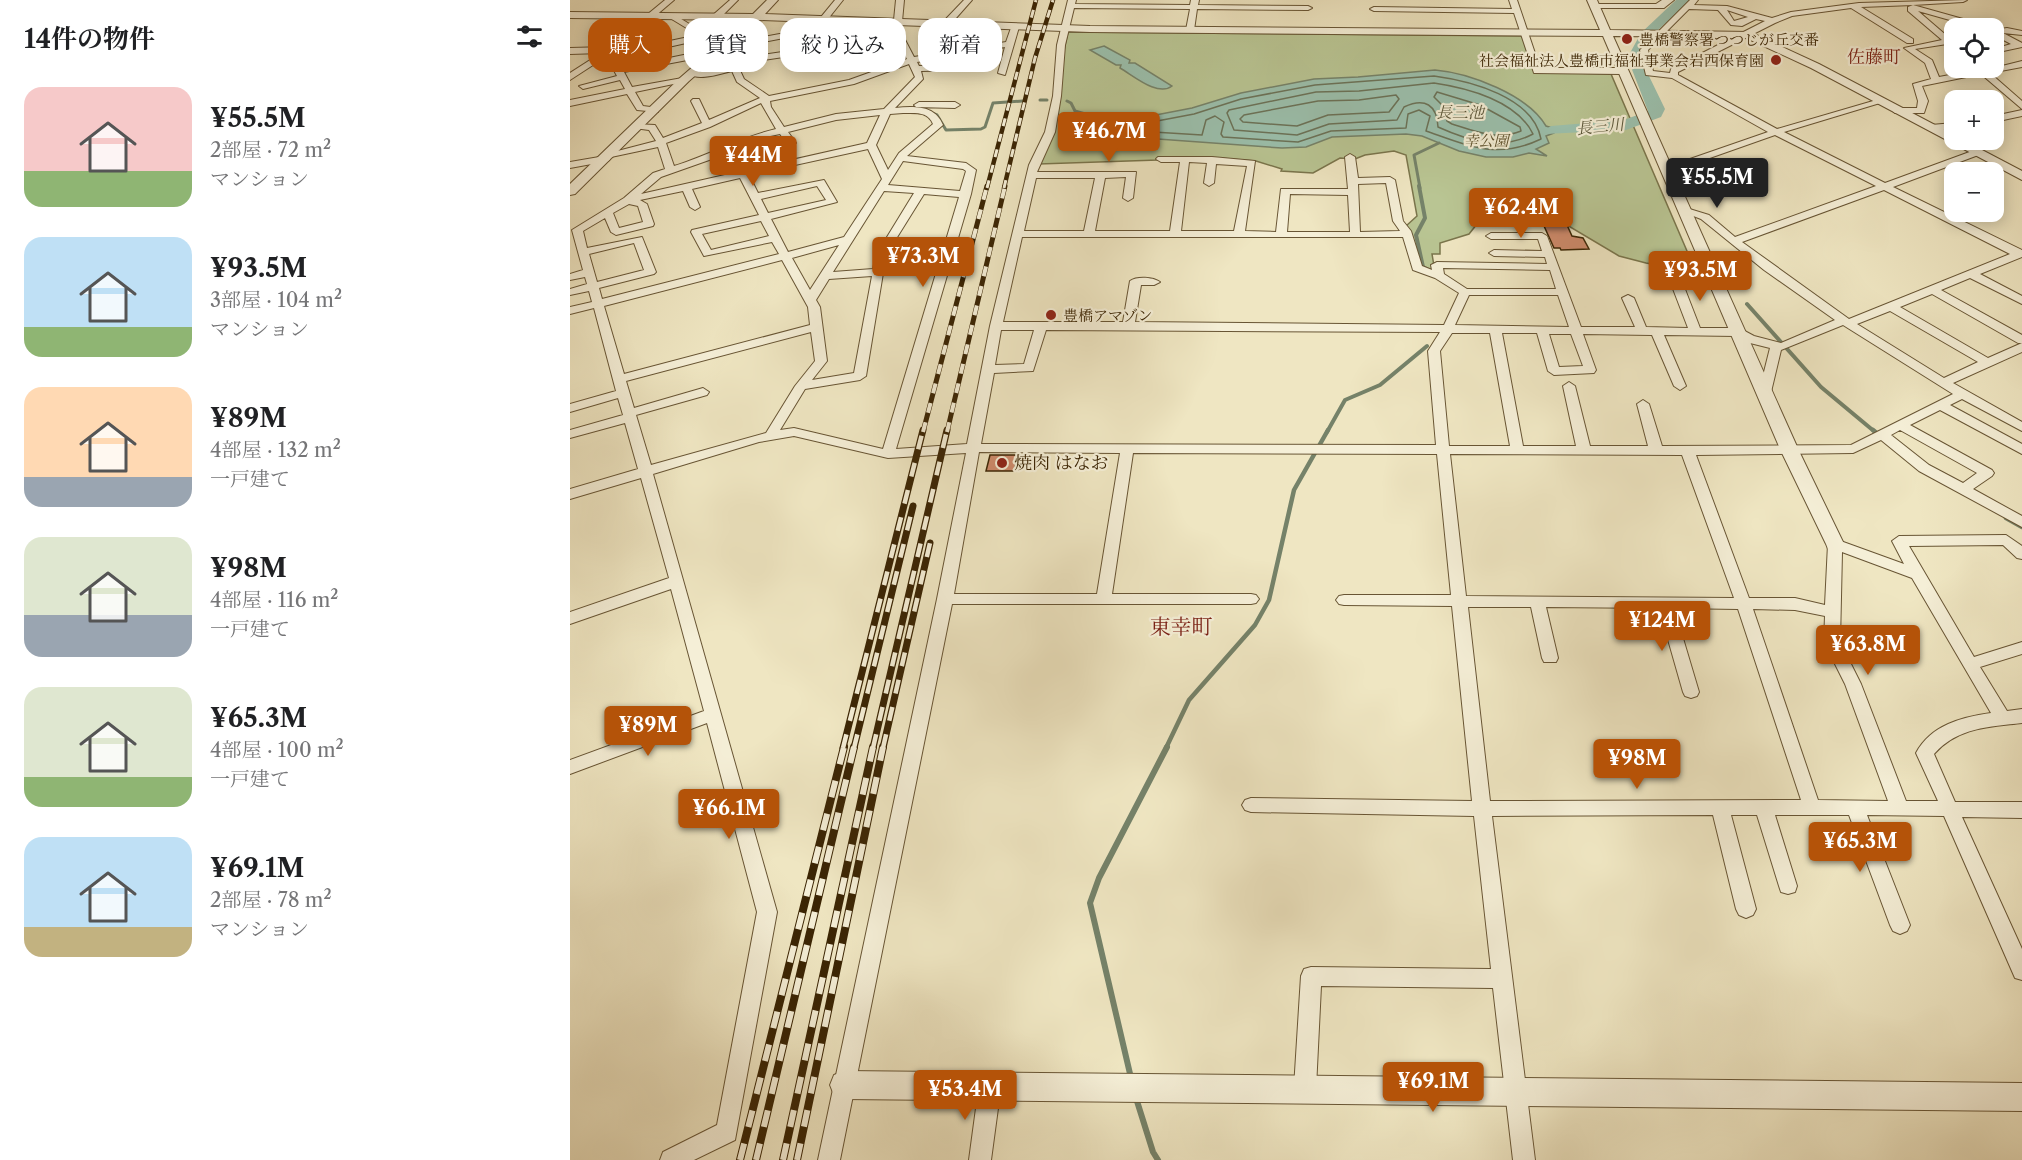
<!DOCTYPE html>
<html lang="ja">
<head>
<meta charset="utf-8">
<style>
	body { margin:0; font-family:"Libre Caslon Text","Noto Serif JP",serif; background:#f2f2f2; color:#202124; height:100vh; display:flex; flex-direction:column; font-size:22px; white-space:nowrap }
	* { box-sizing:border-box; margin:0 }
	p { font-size:20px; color:#757577 }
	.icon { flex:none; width:33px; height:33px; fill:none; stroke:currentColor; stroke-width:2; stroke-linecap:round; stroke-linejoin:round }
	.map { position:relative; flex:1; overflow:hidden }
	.panel { display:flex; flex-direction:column; background:#fff; width:570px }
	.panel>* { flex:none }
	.banner { position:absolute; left:18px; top:18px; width:570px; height:54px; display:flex; gap:12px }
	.fabs { position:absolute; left:1374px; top:18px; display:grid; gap:12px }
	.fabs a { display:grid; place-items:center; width:60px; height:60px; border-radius:12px; background:#fff; box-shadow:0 3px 15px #0003; font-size:30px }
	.price { position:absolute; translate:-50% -51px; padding:0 14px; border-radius:6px; background:#b45309; color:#fff; font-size:20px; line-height:39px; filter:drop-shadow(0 2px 3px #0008) }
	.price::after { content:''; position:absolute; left:50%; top:36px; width:18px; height:14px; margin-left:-9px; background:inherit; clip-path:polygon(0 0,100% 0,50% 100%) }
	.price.on { background:#222; color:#fff }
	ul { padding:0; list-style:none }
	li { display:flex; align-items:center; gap:18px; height:150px; padding:0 24px }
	li span { display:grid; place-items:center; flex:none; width:168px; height:120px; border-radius:18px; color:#555 }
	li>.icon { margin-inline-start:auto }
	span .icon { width:72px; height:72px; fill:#fffc; stroke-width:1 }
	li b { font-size:26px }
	h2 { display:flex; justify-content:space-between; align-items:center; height:72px; padding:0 24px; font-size:26px }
	.chip { padding:0 21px; border-radius:18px; background:#fff; box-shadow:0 3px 15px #0003; font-size:21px; line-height:54px }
	.chip.on { background:#b45309; color:#fff }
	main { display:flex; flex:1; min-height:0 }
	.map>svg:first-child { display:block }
</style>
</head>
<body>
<main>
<section class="panel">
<h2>14件の物件<svg class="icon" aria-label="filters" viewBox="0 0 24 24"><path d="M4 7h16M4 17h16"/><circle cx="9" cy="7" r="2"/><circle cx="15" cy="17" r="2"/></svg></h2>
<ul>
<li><span style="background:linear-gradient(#f6c9c9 70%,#8fb573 0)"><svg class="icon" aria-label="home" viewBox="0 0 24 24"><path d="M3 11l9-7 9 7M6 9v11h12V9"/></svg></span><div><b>¥55.5M</b><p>2部屋 · 72 m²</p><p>マンション</p></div></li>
<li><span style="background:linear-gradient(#bfe0f5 75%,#8fb573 0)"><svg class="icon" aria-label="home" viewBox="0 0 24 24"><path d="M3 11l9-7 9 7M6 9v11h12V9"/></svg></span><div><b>¥93.5M</b><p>3部屋 · 104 m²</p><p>マンション</p></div></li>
<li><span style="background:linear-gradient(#ffd9b3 75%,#9aa5b1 0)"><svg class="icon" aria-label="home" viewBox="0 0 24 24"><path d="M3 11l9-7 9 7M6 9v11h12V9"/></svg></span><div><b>¥89M</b><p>4部屋 · 132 m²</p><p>一戸建て</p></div></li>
<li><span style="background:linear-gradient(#dfe7d0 65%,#9aa5b1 0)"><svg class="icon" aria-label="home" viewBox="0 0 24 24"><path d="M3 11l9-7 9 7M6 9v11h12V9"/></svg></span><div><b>¥98M</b><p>4部屋 · 116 m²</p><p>一戸建て</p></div></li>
<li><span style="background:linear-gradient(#dfe7d0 75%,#8fb573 0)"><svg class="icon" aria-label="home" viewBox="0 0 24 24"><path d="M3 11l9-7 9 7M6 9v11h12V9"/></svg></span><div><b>¥65.3M</b><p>4部屋 · 100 m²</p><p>一戸建て</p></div></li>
<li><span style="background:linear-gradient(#bfe0f5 75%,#c2b280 0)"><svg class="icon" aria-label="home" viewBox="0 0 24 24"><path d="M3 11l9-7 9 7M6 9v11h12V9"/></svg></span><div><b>¥69.1M</b><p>2部屋 · 78 m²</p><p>マンション</p></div></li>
</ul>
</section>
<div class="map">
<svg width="1452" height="1160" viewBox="0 0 1452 1160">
	<rect width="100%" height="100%" fill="#efe6c2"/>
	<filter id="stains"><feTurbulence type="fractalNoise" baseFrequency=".00333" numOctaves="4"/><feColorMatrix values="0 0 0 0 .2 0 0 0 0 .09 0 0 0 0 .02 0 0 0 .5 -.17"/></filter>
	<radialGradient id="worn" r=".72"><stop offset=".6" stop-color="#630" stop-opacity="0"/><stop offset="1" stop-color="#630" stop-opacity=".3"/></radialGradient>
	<path fill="#b9c593" stroke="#7a754c" stroke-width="1.5" d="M498,32l454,4 12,36 77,2 85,198 -50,-9 -27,-7 -52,-31 -21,1 -13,-10h-15v7l-41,1 -8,10 -29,9v11h-8l3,18 -15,-5 -9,-35 -5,-6 11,-10 -11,-61 -12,-4 -29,4 -10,4 -15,-1 -27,15 -32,-2 1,-2 -26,-8 -50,-4h-46l-2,3 -119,4z"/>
	<path fill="#9bc0ad" stroke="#758269" stroke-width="1.5" d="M534,46l26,14 -1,3h6l37,23c-14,11 -38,-10 -52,-18l1,-3h-5l-26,-15z
		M865,70c35,3 93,25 111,56l7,2 1,5 -8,3 3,7 -13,6 11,7 -18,-3 -16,4h-27l-27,-6 -37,-15 -16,-2 -74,3 -26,10 -24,1 -152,-11 -34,-10 2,-9 3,-1 34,2 57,-11 49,-15 73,-14 44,-2z"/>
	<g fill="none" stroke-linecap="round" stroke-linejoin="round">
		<path stroke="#6b7258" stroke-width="1.5" d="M864,76c37,5 99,21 107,63 -44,21 -72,7 -115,-8l4,-15 -11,-6 -11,4 -2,14 -75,3 -33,11 -75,-5 -2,-3 3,-12 -9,-6 -9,4 -4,15 -65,-4 -3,-3 2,-3 58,-11 47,-15 74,-14z
			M864,83c34,5 83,18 99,51 -32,17 -64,7 -95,-7 -1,-22 -13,-30 -34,-20l-7,13 -68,4 -32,11 -63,-5 -7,-17 2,-3 87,-18 43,-1z
			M867,92l43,13 40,22 1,4c-23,10 -47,0 -69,-7l-5,-3 -3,-14 -10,-10z
			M826,95l3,4 -10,13 -61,3 -31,11 -54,-4 -3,-3 4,-4 74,-14 41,-1z"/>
		<path stroke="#758269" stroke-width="3" d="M470,100h7
			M497,101l4,2 4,8 24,7
			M351,109l16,6 9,15 35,-1 4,-2 8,-24 30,-2
			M850,188l-6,-33 25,-12"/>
		<path stroke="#758269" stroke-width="4" d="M849,186l6,32 -9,17 7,32 5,3
			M1177,304l74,83 54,45
			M757,432l18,-32 35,-15 47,-39"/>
		<path stroke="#758269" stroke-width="4.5" d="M1303,430l6,5
			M1436,518l16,9
			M596,748l23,-48 66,-75 14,-25 25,-110 34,-60"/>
		<path stroke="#758269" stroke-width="6" d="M561,1078l-41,-175 9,-25 68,-131
			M566,1098l17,54 5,8"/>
		<path fill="#9bc0ad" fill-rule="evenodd" d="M1106,0h15l-33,30 -14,23 4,21 17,35 -4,8 -35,13 -81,4 -2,-3 8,-5 73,-6 24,-9 -17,-44 -1,-14 11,-20z"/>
	</g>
	<path fill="#cf8b6c" stroke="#3b2504" stroke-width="1.5" d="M997,225l5,11 11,2 6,11 -28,1 -1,-2h-6l-10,-22z
		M420,455h28l-4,16h-28z"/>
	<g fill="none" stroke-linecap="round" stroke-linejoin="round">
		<g stroke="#685534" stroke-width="2">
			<path id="minor" d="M95,0h9l-34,29 17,2 8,11 33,-7 -28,-17 -1,-2 4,-2 41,25 -1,2 -9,-2 -58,13h-33l-43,28v-7l31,-20 -31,1v-6l38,-1zM65,34l16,1 7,9 -39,3z
				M160,0h8l-19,19h-6v-4z
				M265,0h8l-27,34 -6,-1 -67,13 -10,8 2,5 88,-13 54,-14 16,-2 3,-30h8l-3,32 13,25 92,-15 6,-17 7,2 -14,48 -7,-2 7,-26 -36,6 -6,17 -42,1 2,8 -28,29c19,-2 40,-3 48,17l-36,31 59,7 10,7 -5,24 -75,255 71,-5 23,-118 39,-161 16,-33 8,-36 4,-51 11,-45h8l-1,4 115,1 1,-5h8l-1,5 110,1 4,2 -4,2 -111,-1 -3,21 -4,2 -4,-2 4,-21 -116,-1 -9,37 -4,51 -6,36 -18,40h99l-3,26 -5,3 -5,-3 3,-21 -21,1 -10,53h75l10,-69h-19l-5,-3 2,-2h54l43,4 -10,70 31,1 5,-43h67l-3,-32 5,-3 5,3 3,21 32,-1 5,3 8,41 8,10 11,35 10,4 -1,-5 6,-3 110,2 -2,-7 -51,-1 -5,-3 5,-3 48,1 -4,-12h-47l-5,-3 5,-3h51l5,3 34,91h54l-13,-29 6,-3 6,3 12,29 42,1 -18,-47 6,-3h40l6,3 -2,2 -37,1 17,44h39l15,8 27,7 54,-23 -71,-50 -63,-51 -23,-9 5,-3 26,8 26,22 141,-51 -101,-51 -105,37h-6v-4l104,-36 -96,-54 -26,-3 -6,-25 50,-50h8l-4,5 33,1 45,12 19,-6 68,-9 108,-3 -4,2 -50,3 75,21 1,2h-11l-60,-17 36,31v4l-7,-2 -32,5 17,11 7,17 37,-7 -1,-2h19l28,-7v6l-32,6 32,28v8l-41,-35 -59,12 6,15 -4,12h-29l-2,-2 5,-3h19l1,-7 -5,-17 18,-5 -6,-16 -21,-15 38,-8 -34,-29v-4l5,-2 -52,2 52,32v4h-6l-56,-35 -59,8 -17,7 -97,49v3l99,54 103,-30v4l-96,29 101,51 90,-33h6v4l-88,33 129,63v7l-42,17 42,22v8l-52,-26 -29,12 81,45v17l-69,31 69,39v9l-60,-32 -12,6 72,39v10l-82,-44 -30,15 82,45 2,3 -2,3 -19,13 49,27v11l-103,-56 -38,-31 -28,13 -157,2 53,143h46l30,7 3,-61 7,-5 69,25 -12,-23 7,-5 107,-1 16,11v13l-5,-1 -14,-13 -94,1 65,111 48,-15v12l-42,13 27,44 15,-2v14c-33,4 -64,4 -88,31l21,48h67v16l-60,-1 60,132v31l-7,-2 -71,-162 -77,-1 43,110 -3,6 -7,3 -7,-3 -3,-6 -41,-110h-74l22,71 -2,6 -7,2 -7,-2 -2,-6 -22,-71h-26l25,94 -3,6 -7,3 -7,-3 -3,-6 -23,-94 -221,1 43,344h-22l-20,-172 -172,-2 -5,102 -3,8 -8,3 -8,-3 -3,-8 7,-112 3,-7 7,-2 180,2 -17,-153 -223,-4 -6,-2 -3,-5 3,-5 6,-2 221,3 -20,-195 -108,-1 -5,-1 -3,-4 3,-4 5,-1h107l-14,-141 -304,-1 -21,141h139l5,1 3,4 -3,4 -5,1h-299l-112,556h-22l119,-561 29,-146 -78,5 -94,-22 -35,6 -106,32 124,438 -42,228 -41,20h-34l3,-8 54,-27 40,-213 -50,-189 -137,51v-14l134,-49 -33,-122 -101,35v-12l99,-34 -28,-100 -71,21v-10l68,-20 -13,-46 -55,15v-8l53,-15 -5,-17 -48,14v-8l46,-13 -22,-83 -24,6v-7l22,-5 -3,-11 -19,4v-6l17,-5 -2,-7 -15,3v-6l13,-4 -11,-40 52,-32 29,-25 12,-4 -7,-22 -47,10 -5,-3 50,-13 -7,-11 -15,-2v-4l21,1 8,13 39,-15 -11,-22 2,-2h6l10,21 51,-22 -23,-16 -5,-11c-13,3 -32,10 -44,3l42,-8 -4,-9h-10l-4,3 -14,-2 -74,14 8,15 56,-10v4l-53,11 8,14 15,2v4l-21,-2 -10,-16 -57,12v-6l55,-11 -5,-9 -37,9 -4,-3 38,-10 -7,-13 1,-2h6l4,7 77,-16 12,2 4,-3h13l10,-9 75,-14zM1119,9l29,1 13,15 11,1 14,-7 9,2 -94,48 -1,4 -17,-2 -5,-21zM1157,10l21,7 -14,4zM324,35l13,24 -23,8 -13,-21h-6l-1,2 13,22 -28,10 -80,16 -25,-17 -7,-15 86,-13 54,-15zM390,55l-3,10 -38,1 -2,-4zM339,64l6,13 -31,32 -48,5 -52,13 -13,-20 -1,-6 84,-17zM191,103l15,26c-35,8 -67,26 -102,37l-8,-23 44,-16zM333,113c12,0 25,-2 30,11l-34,29 -11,17 -12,-25 14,-31zM310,115l-13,28 -120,27 -11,-21 25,-11 19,-4 8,11 3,1 5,-3 -8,-11 48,-12zM298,149l14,30 -38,58 -56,15 -17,-33 66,-17 -13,-22 -66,13 -9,-18zM159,153l9,19 -97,22 20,-17zM333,161l60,8 3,2 -6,20 -72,-6zM619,162l18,1 -3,20 5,3 5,-3 2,-19 31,2 -13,65h-53zM170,178l19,37 -67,15 -1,2 13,24 68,-14 7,12 -177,45 -3,-11 55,-14 2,-2 -14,-35 -55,11 -4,-17 22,-13 6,14 5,3 37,-9 1,-2 -7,-20 -7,-4 43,-9 7,16 5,3 5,-3 -8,-18zM466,178h59l-11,53h-60zM816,183l7,38 7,10 -40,1 -2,-48zM247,186l9,14 -58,13 -7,-14zM1314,190l126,64 -161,65 -107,-77zM314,191l30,2 -38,62 -3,14 -40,3zM354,194l35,3 -76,252 -89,-21 -14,2 25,-41 55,-9 6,-4 20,-121zM720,194l58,1 2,37h-63zM59,204l9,2 5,16 -24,6 -6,-15zM191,221l8,15 -58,14 -9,-16zM452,237h381l10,33 22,8 24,15 -15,32 -309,-3 6,-37h13l6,-3c-7,-5 -23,-6 -30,-1l-7,41h-120zM64,243l10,27 -47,12 -8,-28zM269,245l-29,45 -18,-32zM212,260l26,47 2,18 -186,49 -20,-68zM873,268l107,2 6,19h-89l-23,-15zM302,276l-18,97 -42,7 15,-19 -7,-54 -4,-7 13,-21zM1362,294l86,49h4l-34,15 -88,-51zM899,295h89l11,32 -114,-2zM1320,311l88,51 -34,16 -87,-54zM1273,325l110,69 -102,51 -189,1 -13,-42 -6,-4 -6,4 11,42h-58l-15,-60 -6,-4 -6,4 13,60h-53l-21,-113h35l11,38 6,4 40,-2 2,-3 -13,-36 69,1 22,51 6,4 6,-4 -22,-51 72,1 10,6 24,6 -11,44 6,4 6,-4 10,-42zM431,330h33l-10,34 -29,1zM476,330l394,2 -12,19 8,94 -455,-1 13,-71 39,-2zM241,332l4,29 -20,25 -29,47 -115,32 -15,-50 71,-20 2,-3 -6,-4 -69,20 -8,-27zM882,333h38l20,113h-61l-9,-95zM979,334h22l12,32 -24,1zM1330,430l77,43 -14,10 -34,-18 -38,-30zM409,452l141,1 -23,141h-143zM880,454l232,1 52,143 -268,-2zM1272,552l70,26 79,135c-29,4 -60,12 -75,40l22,48h-32l-45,-117 -21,-42zM898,607h63l11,51 2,4h12l2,-4 -12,-51 113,1 24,84 2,4 6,2 6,-2 2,-4 -25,-84 64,1 63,191 -311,1zM1183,609l42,1 30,6 -1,26 21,42 43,117 -70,-1z
				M394,0h8l-23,26h-6v-4z
				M939,0h8l23,68h81l4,3 -4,3 -87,-1 -20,-60 -140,-2 -4,-2 4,-2 138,2z
				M1025,4h65l4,2 -4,2h-68l-1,-2z
				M1437,28l15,3v4l-19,-2 19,10v4l-28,6v-4l17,-5 -17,-9v-5z
				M349,102h36l5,3 -5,3 -39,-1 -2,-2z
				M1452,110v6l-28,6v-6z
				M1384,123v6l-23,2 -5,-3 5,-3z
				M35,156l5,3 -2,2 -38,7v-6z
				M420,1075l8,3 3,8 -10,74h-22l10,-74 3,-8z"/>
		</g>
		<g stroke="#685534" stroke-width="2">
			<path id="tertiary" d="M197,0h11l-13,14 325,12 510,4 -13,-30h10l13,30 140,2 69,32 135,71v5h9l59,31v9l-211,-112 -67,-31 -131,-1 186,415 45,93 -2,5 -7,1 -7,-1 -2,-5 -45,-93 -178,-415 -513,-4 -331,-12 -70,61 -114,113 -5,1v-11l111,-107 66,-57 -177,-2v-6l183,2z
				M1092,0h12l-10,8h-8v-4z
				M274,1071l1178,12v28l-1178,-12 -10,-4 -4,-10 4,-10z"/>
		</g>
		<use href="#minor" fill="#f5efd7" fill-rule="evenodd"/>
		<use href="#tertiary" fill="#f5efd7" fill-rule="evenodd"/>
		<g stroke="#3b2504" stroke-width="4.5">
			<path id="rail-far3" d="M417,188l49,-188
				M434,188l31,-130 18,-58"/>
		</g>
		<g stroke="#3b2504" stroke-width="5">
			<path id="rail-far2" d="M353,432l64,-246
				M377,432l58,-246"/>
		</g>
		<g stroke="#3b2504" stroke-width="7">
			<path id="rail-far1" d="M273,748l80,-318
				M284,748l59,-242
				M303,748l74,-318
				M313,748l47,-205"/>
		</g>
		<g stroke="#3b2504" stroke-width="8">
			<path id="rail" d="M170,1160l104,-413
				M186,1160l98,-413
				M213,1160l90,-413
				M227,1160l86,-413"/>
		</g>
		<use href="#rail-far3" stroke="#f5efd7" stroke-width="3" stroke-dasharray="8" stroke-linecap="butt"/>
		<use href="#rail-far2" stroke="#f5efd7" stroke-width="4" stroke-dasharray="10" stroke-linecap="butt"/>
		<use href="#rail-far1" stroke="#f5efd7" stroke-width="4.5" stroke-dasharray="14" stroke-linecap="butt"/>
		<use href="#rail" stroke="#f5efd7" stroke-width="6" stroke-dasharray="17" stroke-linecap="butt"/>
	</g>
	<g fill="#8f2418" stroke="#f5efd7" stroke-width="2">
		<circle cx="1057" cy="39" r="6"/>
		<circle cx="1206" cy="60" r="6"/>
		<circle cx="481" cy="315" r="6"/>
		<circle cx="432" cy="463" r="6"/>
	</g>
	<g text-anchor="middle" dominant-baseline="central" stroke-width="4.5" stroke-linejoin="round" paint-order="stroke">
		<g font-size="15" fill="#3b2504" stroke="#f5efd7" text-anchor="start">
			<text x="1069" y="39">豊橋警察署つつじが丘交番</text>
			<text x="1194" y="60" text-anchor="end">社会福祉法人豊橋市福祉事業会岩西保育園</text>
			<text x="493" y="315">豊橋アマゾン</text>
		</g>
		<g font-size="15" font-style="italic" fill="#5a4d28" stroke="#f5efd7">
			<text x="916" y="140">幸公園</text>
		</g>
		<g font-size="16" font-style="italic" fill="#585437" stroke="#f5efd7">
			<text x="890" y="112">長三池</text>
			<text transform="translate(1030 126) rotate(-6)">長三川</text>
		</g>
		<g font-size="18" fill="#7a1f14" stroke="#f5efd7">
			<text x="1304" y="57">佐藤町</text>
		</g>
		<g font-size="18" fill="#3b2504" stroke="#f5efd7" text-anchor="start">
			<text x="444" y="463">焼肉 はなお</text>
		</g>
		<g font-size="21" fill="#7a1f14" stroke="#f5efd7">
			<text x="611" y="626">東幸町</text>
		</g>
	</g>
	<rect width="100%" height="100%" filter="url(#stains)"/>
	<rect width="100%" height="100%" fill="url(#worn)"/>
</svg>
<div class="fabs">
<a><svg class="icon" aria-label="locate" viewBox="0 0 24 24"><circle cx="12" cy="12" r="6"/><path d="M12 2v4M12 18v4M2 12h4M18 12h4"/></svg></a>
<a>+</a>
<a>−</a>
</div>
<b class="price" style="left:539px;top:163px">¥46.7M</b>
<b class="price" style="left:183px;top:187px">¥44M</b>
<b class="price on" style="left:1147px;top:209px">¥55.5M</b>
<b class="price" style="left:951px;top:239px">¥62.4M</b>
<b class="price" style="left:353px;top:288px">¥73.3M</b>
<b class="price" style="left:1130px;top:302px">¥93.5M</b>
<b class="price" style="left:1092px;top:652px">¥124M</b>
<b class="price" style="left:1298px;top:676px">¥63.8M</b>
<b class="price" style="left:78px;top:757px">¥89M</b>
<b class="price" style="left:1067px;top:790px">¥98M</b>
<b class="price" style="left:159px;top:840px">¥66.1M</b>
<b class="price" style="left:1290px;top:873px">¥65.3M</b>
<b class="price" style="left:863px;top:1113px">¥69.1M</b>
<b class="price" style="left:395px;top:1121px">¥53.4M</b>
<div class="banner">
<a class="chip on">購入</a>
<a class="chip">賃貸</a>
<a class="chip">絞り込み</a>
<a class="chip">新着</a>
</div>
</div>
</main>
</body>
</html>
